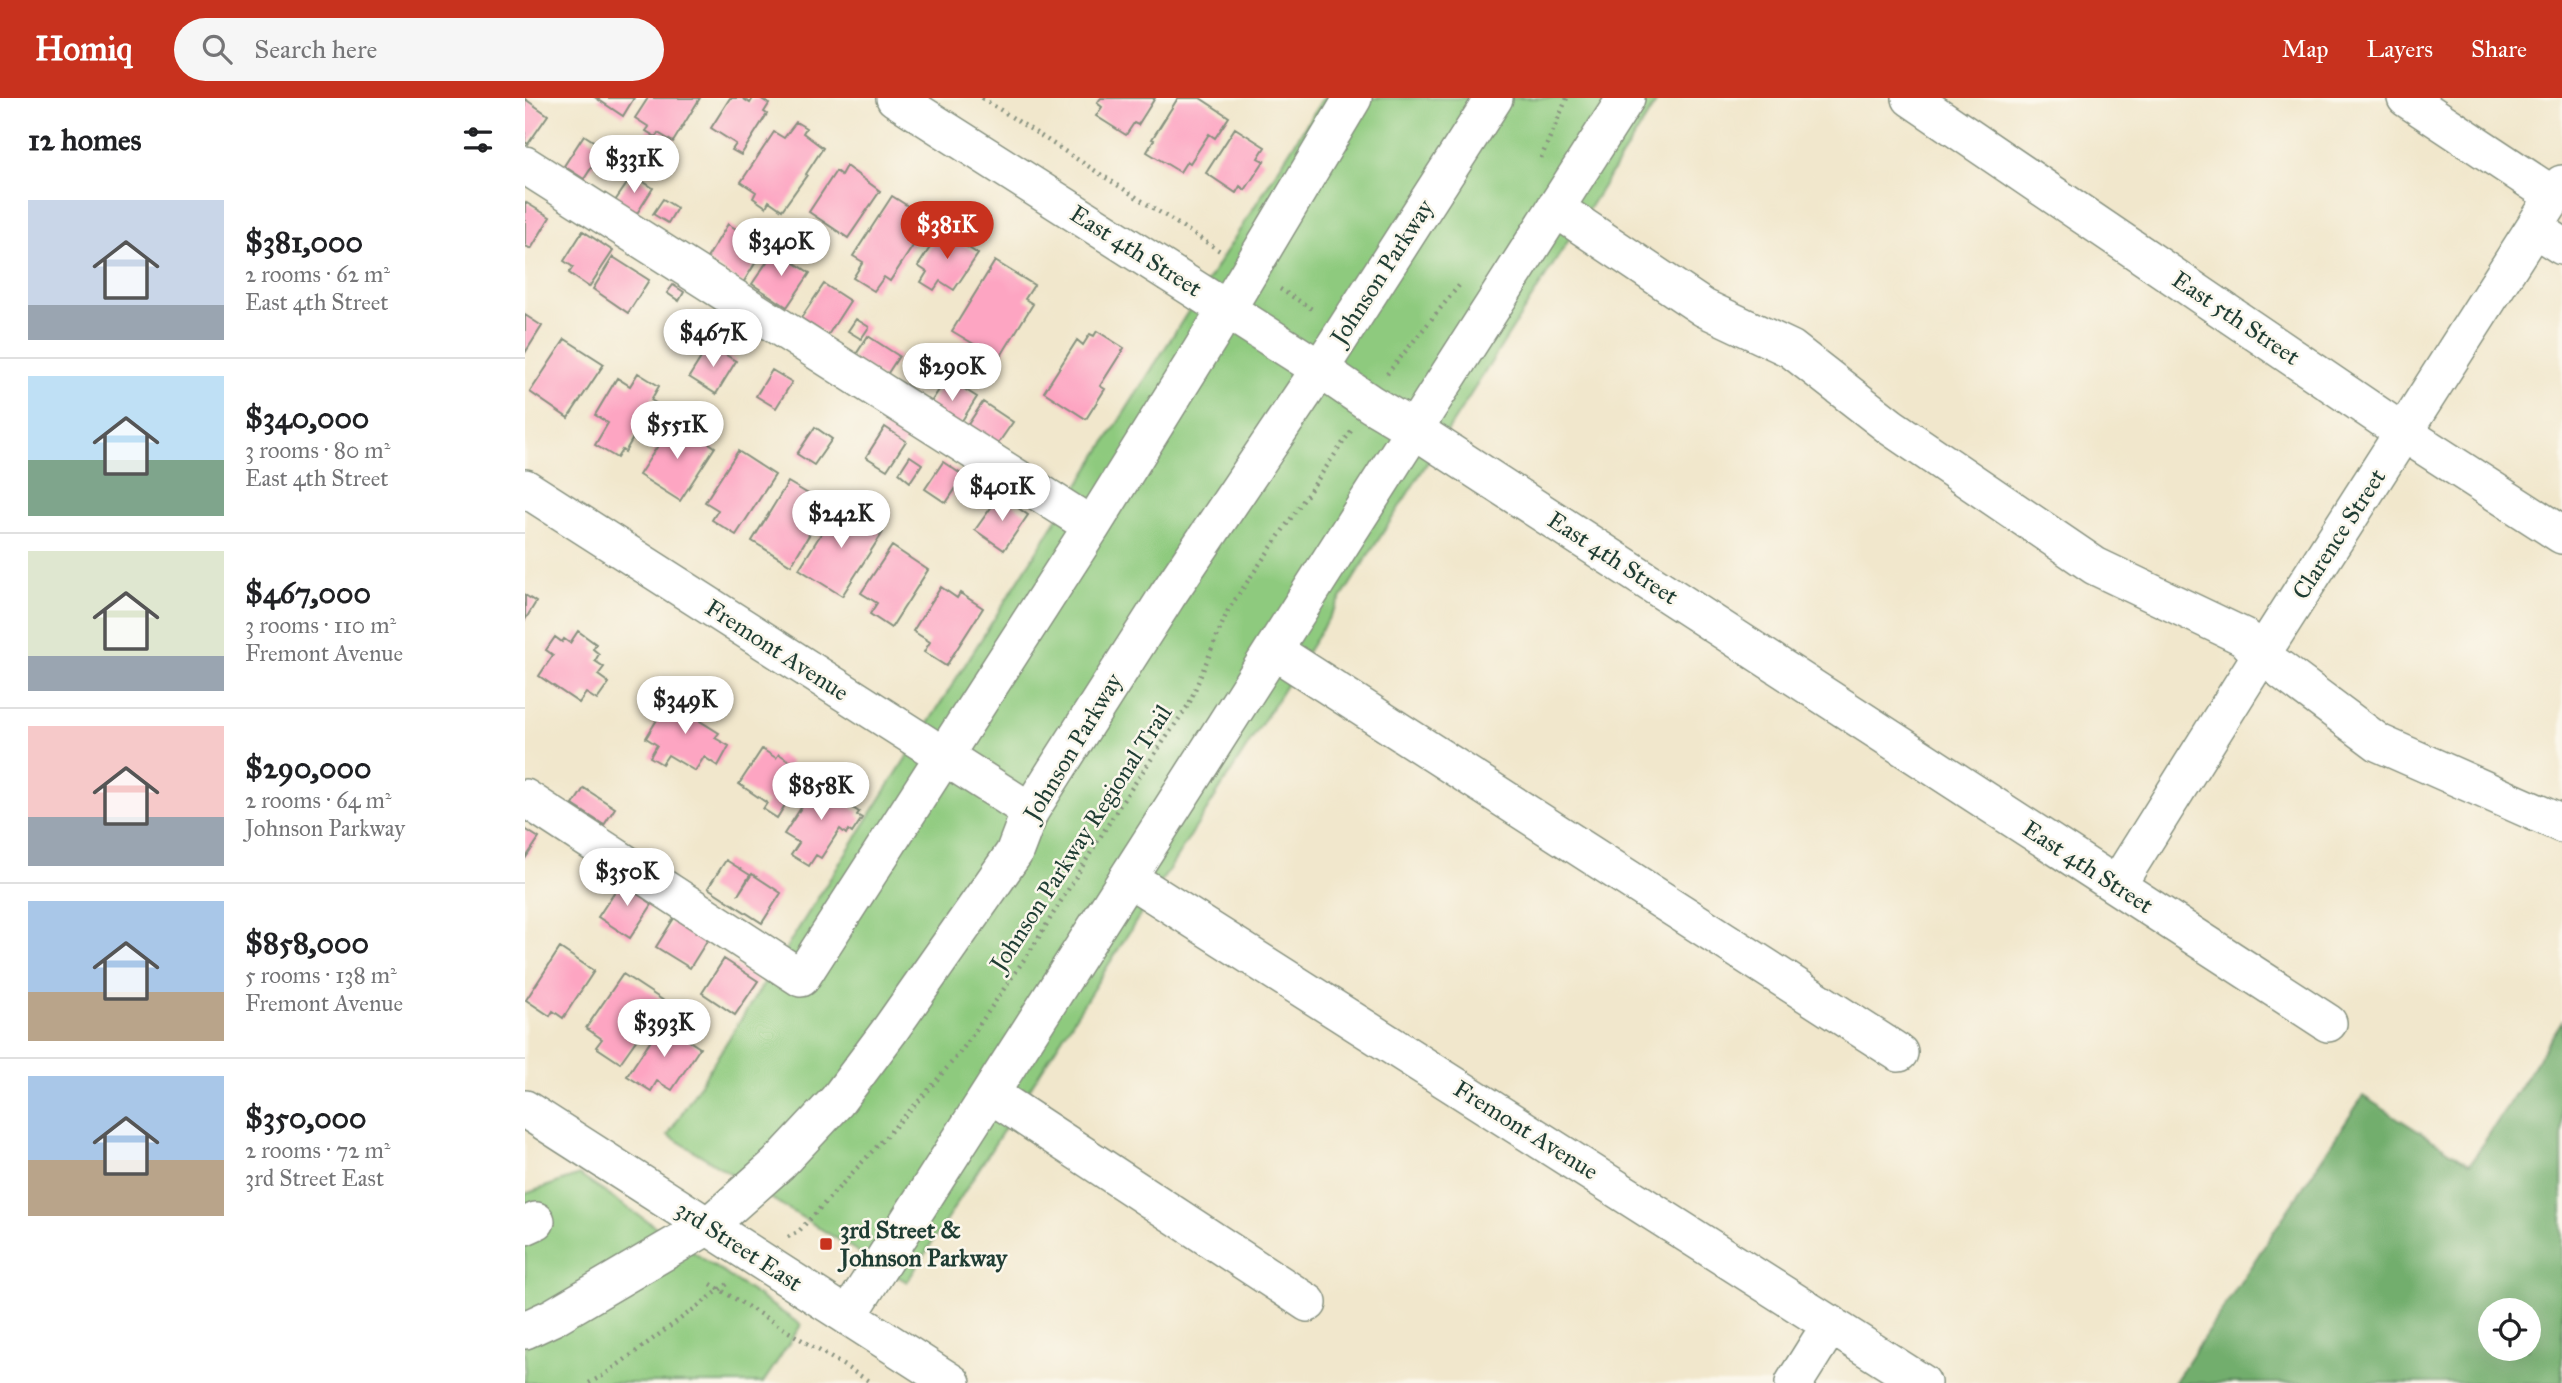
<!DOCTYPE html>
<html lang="en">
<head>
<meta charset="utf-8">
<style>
	body { margin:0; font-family:"IM FELL Great Primer",serif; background:#f6f6f6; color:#202124; height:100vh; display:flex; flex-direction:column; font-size:26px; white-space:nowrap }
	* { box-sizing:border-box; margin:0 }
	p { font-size:23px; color:#757577 }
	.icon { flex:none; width:38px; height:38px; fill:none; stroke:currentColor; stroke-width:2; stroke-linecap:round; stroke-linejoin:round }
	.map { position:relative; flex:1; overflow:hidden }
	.drawer { display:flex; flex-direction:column; background:#fff; width:525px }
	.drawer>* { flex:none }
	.buttons { position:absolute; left:1953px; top:1200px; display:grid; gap:14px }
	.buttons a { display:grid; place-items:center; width:63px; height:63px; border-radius:50%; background:#fff; box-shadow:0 7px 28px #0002; font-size:35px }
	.price { position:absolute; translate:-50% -60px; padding:0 16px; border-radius:24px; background:#fff; color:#222; font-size:23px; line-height:46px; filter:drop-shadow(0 2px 4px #0008) }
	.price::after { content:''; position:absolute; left:50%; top:42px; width:21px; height:16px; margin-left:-10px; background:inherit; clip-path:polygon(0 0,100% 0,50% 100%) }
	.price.current { background:#c8321e; color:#fff }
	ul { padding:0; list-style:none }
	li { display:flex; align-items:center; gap:21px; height:175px; padding:0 28px }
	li+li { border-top:2px solid #e0e0e0 }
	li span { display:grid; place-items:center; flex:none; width:196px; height:140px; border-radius:0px; color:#555 }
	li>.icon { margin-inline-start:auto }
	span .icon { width:84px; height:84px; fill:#fffc; stroke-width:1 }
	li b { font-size:30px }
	h2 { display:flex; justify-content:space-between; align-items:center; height:84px; padding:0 28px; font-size:30px }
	header { display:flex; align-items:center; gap:42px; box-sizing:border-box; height:98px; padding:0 35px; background:#c8321e; color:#fff }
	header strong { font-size:33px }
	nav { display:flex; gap:38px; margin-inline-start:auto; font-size:24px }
	.search { width:490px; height:63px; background:#f6f6f6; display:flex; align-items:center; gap:18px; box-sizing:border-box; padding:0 24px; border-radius:38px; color:#757577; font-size:26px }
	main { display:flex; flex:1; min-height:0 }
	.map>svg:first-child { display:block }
</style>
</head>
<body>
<header>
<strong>Homiq</strong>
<div class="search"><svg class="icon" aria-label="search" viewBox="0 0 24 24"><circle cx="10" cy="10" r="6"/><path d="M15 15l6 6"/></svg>Search here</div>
<nav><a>Map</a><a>Layers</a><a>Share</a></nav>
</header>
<main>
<section class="drawer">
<h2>12 homes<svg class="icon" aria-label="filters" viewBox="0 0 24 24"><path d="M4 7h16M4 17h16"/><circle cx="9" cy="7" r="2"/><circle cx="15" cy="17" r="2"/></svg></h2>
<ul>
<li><span style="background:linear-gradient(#c9d6e8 75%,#9aa5b1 0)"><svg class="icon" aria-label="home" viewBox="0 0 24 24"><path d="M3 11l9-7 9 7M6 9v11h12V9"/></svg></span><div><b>$381,000</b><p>2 rooms · 62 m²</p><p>East 4th Street</p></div></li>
<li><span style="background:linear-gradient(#bfe0f5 60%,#7fa58c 0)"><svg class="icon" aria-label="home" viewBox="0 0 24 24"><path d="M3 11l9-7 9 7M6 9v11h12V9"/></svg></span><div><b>$340,000</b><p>3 rooms · 80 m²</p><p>East 4th Street</p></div></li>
<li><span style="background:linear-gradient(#dfe7d0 75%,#9aa5b1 0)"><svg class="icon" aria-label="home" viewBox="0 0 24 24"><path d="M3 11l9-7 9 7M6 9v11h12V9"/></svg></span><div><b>$467,000</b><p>3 rooms · 110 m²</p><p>Fremont Avenue</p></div></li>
<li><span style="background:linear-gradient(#f6c9c9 65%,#9aa5b1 0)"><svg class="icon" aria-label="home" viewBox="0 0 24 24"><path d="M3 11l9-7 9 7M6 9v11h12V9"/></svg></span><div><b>$290,000</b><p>2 rooms · 64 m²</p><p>Johnson Parkway</p></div></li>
<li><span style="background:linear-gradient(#a9c7e8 65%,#b9a48a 0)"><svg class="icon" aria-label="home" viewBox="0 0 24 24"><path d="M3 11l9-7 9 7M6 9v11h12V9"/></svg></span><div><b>$858,000</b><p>5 rooms · 138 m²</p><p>Fremont Avenue</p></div></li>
<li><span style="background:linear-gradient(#a9c7e8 60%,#b9a48a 0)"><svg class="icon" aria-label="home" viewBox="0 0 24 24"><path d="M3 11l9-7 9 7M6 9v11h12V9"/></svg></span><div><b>$350,000</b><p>2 rooms · 72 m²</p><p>3rd Street East</p></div></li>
</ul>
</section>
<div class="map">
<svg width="2037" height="1285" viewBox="0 0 2037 1285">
	<rect width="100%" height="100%" fill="#fbf7ec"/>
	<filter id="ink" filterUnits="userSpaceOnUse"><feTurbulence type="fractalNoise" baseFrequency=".0143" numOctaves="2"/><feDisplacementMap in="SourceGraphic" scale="14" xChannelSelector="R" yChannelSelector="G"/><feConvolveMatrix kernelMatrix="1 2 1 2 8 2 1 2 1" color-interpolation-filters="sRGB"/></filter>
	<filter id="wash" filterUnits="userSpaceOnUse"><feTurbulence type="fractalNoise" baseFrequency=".00686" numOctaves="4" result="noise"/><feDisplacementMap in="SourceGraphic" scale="28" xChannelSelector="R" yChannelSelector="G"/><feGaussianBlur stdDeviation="1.57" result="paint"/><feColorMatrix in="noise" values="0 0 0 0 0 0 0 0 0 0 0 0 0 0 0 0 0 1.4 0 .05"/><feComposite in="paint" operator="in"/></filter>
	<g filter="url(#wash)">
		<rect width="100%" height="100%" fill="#f1e7cc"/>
		<path fill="#8eca7e" stroke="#568459" stroke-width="2" d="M798,0h336l-752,1184 -239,-147z
			M54,1077l222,150 -38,58h-238v-189z"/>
		<path fill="#72ae6d" stroke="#487650" stroke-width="2" fill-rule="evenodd" d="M2037,923v362h-388l189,-287 107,68zM1965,1213h39v38h-39z"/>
		<g id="blocks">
			<path fill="#fda5c2" d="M71,0h38l-11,18z
				M123,0h52l-27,44 -15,-9 -2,4 -10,-6 3,-4 -14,-9z
				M205,0h12l8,5 3,-5h7l9,6 -5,8 3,2 -26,41 -9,-5 4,-6 -25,-16z
				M576,0h54l-17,27 -4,-2 -8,12 -30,-19 6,-9 -5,-4z
				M653,0h22l29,19 -14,21 -6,-4 -19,29 -3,-2 -7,11 -33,-20 7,-12 -2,-1z
				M0,1l23,16 -20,29 -3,-2z
				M271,24l10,6 -3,5 20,15 -17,26 1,1 -25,35 -13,-9 -3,6 -13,-9 3,-6 -15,-10 33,-50 10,6z
				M710,30l30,19 -7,11 6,3 -19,29 -5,-4 -4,7 -30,-20z
				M59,37l20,13 -20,31 -20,-13z
				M321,68l34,25 -32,47 -39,-26 27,-41 5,4z
				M108,77l20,13 -17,27 -21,-14z
				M367,98l38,24 -40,61 -6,-4 -10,14 -21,-13 10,-16 -10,-6z
				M138,101l14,9 -9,15 -15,-9z
				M0,104l25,15 -19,32 -6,-3z
				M203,126l37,23 -22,36 -37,-23z
				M421,128l13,8 -4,5 23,15 -24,36 -14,-9 -6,9 -13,-8 6,-10 -9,-6 24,-37 1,2z
				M58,133l30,20 -24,36 -20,-14 4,-6 -9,-6z
				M250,152l35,23 -23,34 -35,-23z
				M88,159l36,23 -21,33 -35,-24z
				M470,163l39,24 -9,14 8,5 -34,55 -47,-28z
				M299,186l26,17 -22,34 -27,-17z
				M148,187l11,7 -5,9 -12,-8z
				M0,217l17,11 -17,27z
				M331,221l13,8 -8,12 -13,-8z
				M572,233l27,17 -24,38 5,3 -19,30 -42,-27 33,-52 6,5 7,-11 4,2z
				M164,235l10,7 -8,11 -10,-7z
				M343,238l31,20 -15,23 -31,-20z
				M40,241l39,25 -36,54 -38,-26z
				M184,247l27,16 -20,33 -27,-17z
				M247,272l20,12 -16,26 -20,-12z
				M113,275l21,13 -8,14 13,8 -14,22 -9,-6 -16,28 -3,-2 -5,8 -22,-13 13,-22 -13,-8 22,-37 13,8z
				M422,280l30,19 -19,30 -31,-19z
				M458,304l30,20 -20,29 -30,-19z
				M149,323l41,26 -35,54 -41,-26z
				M290,329l17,12 -18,26 -17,-11z
				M360,329l21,14 -19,29 -21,-13z
				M213,353l37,24 -39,60 -24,-15 6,-10 -13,-8z
				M385,358l12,8 -12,18 -11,-9z
				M418,364l21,14 -18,27 -21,-14z
				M263,384l39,23 -36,60 -39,-24z
				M475,397l28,20 -24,35 -29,-20z
				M314,407l44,27 -41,64 -43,-27z
				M367,448l36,24 -37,58 -21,-14 7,-11 -16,-10z
				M416,489l16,11 3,-5 23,15 -37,58 -22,-14 6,-10 -17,-11z
				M0,497l11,7 -11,18z
				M53,533l18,13 -3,5 6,5 -4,7 9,6 -6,8 11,8 -12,17 -11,-7 -7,10 -40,-27 14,-21 -7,-5 9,-13 7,5 2,-3 6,4z
				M148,595l31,17 -4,11 19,12 -4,5 14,8 -11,20 -14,-9 -9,14 -27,-16 -6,9 -12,-7 7,-12 -11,-7z
				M237,651l14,9 3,-4 12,8 -3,5 15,9 -26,42 -14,-9 4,-6 -28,-19z
				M294,682l29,18 -3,5 14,9 -2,3 5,3 -10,15 -4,-3 -2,4 -6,-5 -19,29 -5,-3 -7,11 -18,-11 8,-12 -15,-9z
				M59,690l31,20 -11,17 -31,-20z
				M0,731l14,9 -14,21z
				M201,762l24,15 -12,20 14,-21 29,19 -19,30 -54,-35z
				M98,781l32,21 -25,38 -32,-21z
				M156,809l34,21 -25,40 -34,-21z
				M35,850l34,23 -31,47 -10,-7 -3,5 -24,-16z
				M199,861l34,22 -23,34 -33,-22z
				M98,876l41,27 -44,62 -24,-16 6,-8 -16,-11z
				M137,925l38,25 -28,42 -15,-9 -6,10 -24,-15z"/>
		</g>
	</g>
	<g filter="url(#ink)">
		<use href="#blocks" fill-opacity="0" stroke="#889280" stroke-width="2"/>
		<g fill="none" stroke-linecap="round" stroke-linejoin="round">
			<g stroke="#889280" stroke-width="40">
				<path id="minor" d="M370,0l425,271 51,35 44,26 913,593
					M1386,0l493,335 158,102
					M1881,0l148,98
					M0,67l567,361
					M1030,110l149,100 87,41 100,78 204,139 149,71 17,18 118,88 183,81
					M2009,130l28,18
					M0,390l505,323
					M748,552l626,403
					M0,700l276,180 291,-452 135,-217 126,-211
					M605,781l792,504
					M1592,787l144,-230 301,-471
					M467,997l316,208
					M0,1011l427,274
					M0,1128l11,-5
					M323,1218c262,-404 517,-813 778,-1218
					M0,1232l28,-13 155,-91 70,-62 59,-63 53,-71 124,-177 16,-42 24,-38 113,-177 153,-227 174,-271
					M1269,1285l37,-59"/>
			</g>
			<path stroke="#889280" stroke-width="4.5" stroke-dasharray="2 5" stroke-linecap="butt" d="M457,0l238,153
				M1016,60l26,-60
				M755,191l32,20
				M862,276l74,-91
				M263,1139l10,-5 127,-138 37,-44 72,-105 86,-140 69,-101 39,-94 123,-179
				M186,1186l161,99
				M64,1285l15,-8 125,-92"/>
			<use href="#minor" stroke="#fff" stroke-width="37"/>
		</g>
	</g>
	<rect fill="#c8321e" stroke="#fbf7ec" stroke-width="2.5" x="294" y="1139" width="14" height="14" rx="3.5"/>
	<g text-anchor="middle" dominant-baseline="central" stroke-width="5" stroke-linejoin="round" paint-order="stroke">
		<g font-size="24" fill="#1f3d34" stroke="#fbf7ec">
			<text transform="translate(611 153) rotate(32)">East 4th Street</text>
			<text transform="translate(857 174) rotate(-57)">Johnson Parkway</text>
			<text transform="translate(1711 220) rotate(34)">East 5th Street</text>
			<text transform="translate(1814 436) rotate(-57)">Clarence Street</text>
			<text transform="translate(1088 460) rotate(33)">East 4th Street</text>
			<text transform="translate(252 552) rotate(33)">Fremont Avenue</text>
			<text transform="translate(548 649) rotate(-59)">Johnson Parkway</text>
			<text transform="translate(556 740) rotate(-57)">Johnson Parkway Regional Trail</text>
			<text transform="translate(1563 769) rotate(33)">East 4th Street</text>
			<text transform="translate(1001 1032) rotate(32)">Fremont Avenue</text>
			<text transform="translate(214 1148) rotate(33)">3rd Street East</text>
		</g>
		<g font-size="24" font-weight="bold" fill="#1f3d34" stroke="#fbf7ec" text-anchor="start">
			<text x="315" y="1132">3rd Street &amp;<tspan x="315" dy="28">Johnson Parkway</tspan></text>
		</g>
	</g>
</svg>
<div class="buttons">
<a><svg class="icon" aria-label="locate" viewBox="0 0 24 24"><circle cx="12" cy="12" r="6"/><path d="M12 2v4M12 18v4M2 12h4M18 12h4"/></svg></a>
</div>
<b class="price" style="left:109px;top:97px">$331K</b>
<b class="price current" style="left:422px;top:163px">$381K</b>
<b class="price" style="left:256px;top:180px">$340K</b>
<b class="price" style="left:188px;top:271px">$467K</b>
<b class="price" style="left:427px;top:305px">$290K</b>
<b class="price" style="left:152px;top:363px">$551K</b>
<b class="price" style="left:477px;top:425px">$401K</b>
<b class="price" style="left:316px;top:452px">$242K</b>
<b class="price" style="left:160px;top:638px">$349K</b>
<b class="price" style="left:296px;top:724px">$858K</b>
<b class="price" style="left:102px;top:810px">$350K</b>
<b class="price" style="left:139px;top:961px">$393K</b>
</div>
</main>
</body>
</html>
